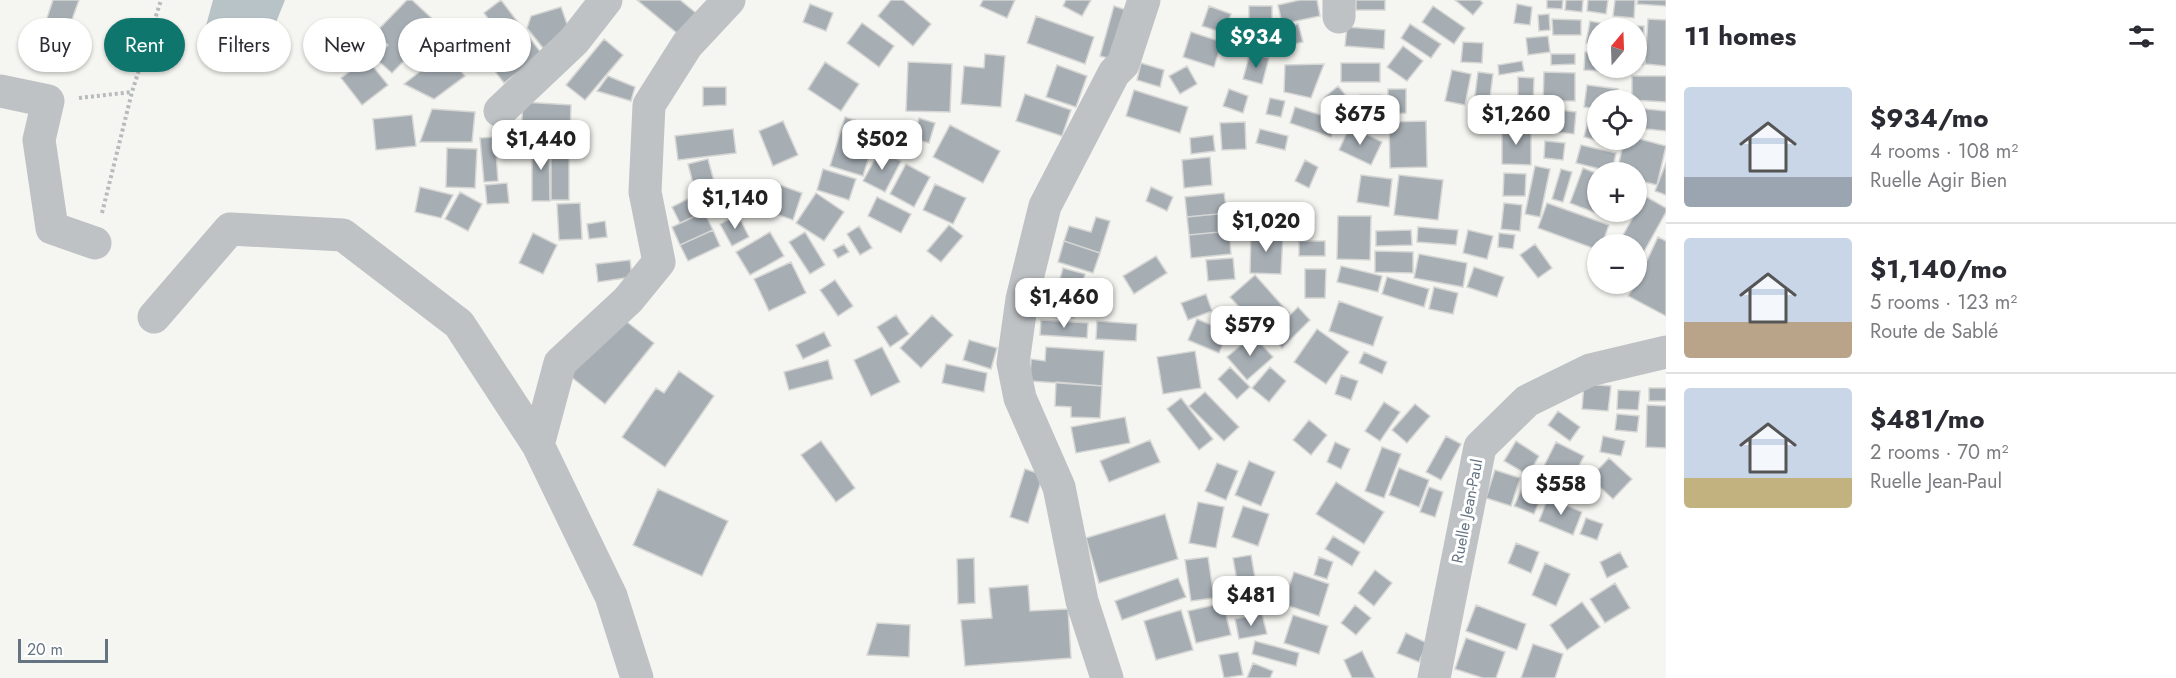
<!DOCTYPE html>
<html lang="en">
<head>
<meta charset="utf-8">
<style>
	body { margin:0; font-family:Jost,sans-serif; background:#f7f7f7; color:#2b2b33; height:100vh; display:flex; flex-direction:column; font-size:22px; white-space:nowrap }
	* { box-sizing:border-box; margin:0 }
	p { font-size:20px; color:#7c7c81 }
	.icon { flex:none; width:33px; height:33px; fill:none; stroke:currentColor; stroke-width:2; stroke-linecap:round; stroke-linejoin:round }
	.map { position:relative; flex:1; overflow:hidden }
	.drawer { display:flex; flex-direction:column; background:#fff; width:510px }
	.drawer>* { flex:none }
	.hud { position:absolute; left:18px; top:18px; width:570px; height:54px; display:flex; gap:12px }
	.needle { width:39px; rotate:19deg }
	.fabs { position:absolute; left:1587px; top:18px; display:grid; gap:12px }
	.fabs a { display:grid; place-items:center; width:60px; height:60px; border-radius:50%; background:#fff; box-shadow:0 2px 4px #0004; font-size:30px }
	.scale { position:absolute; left:18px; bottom:15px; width:90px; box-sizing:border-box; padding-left:6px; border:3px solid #647482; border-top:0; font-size:16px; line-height:21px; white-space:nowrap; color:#647482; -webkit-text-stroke:4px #fff; paint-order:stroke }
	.price { position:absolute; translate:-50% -51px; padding:0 14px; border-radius:12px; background:#fff; color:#222; font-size:20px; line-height:39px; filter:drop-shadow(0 2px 3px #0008) }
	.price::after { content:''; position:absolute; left:50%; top:36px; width:18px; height:14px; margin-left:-9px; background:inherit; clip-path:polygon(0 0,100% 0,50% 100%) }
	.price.selected { background:#0f766e; color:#fff }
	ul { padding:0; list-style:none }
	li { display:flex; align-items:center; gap:18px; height:150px; padding:0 18px }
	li+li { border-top:2px solid #e1e1e2 }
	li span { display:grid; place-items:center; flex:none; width:168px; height:120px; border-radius:6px; color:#555 }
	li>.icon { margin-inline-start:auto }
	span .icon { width:72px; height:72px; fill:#fffc; stroke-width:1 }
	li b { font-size:26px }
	h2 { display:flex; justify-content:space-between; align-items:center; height:72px; padding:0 18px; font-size:26px }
	.tag { padding:0 21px; border-radius:27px; background:#fff; box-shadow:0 2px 4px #0004; font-size:21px; line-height:54px }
	.tag.selected { background:#0f766e; color:#fff }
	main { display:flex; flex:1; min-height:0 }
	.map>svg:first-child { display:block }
</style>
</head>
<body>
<main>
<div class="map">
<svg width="1666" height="678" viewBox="0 0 1666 678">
	<rect width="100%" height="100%" fill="#f5f5f1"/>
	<path fill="#b8c3c8" d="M213,0h72l-18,45 -49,6 -14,-18z"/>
	<path fill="#a6aeb4" stroke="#d6d6d4" stroke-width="1.5" d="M53,0h26l-14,39 -22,-9z
		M407,0h5l27,25 -47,48 -17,-15 13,-13 -13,-12z
		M501,0l41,54 -38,29 -30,-39 21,-16 -11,-15z
		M637,0h43l16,13 -18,21z
		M891,0h12l28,24 -18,22 -35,-30z
		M983,0h32l-8,18 -27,-12z
		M1066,0h25l-9,16 -19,-10z
		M1300,0h17l3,16 -38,8 -4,-19z
		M1356,0h29v10h-29z
		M1455,0h25l3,3 -10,12z
		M1547,0h16l-1,9 -15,-1z
		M1566,0h17l-1,12 -17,-2z
		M1588,0h20l-2,14 -19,-3z
		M1615,0h20l-1,18 -21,-2z
		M1638,0h28v6l-29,-2z
		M810,4l23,9 -7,18 -23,-9z
		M1517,4l15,3 -2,18 -16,-2z
		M1114,6l18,6 -14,49 -18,-5z
		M1209,6l22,8 -7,19 -22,-7z
		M1249,6h23v28h-23z
		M1433,6l32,22 -11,16 -32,-22z
		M561,7l11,31 -29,10 -16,-20 4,-12z
		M1549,14l1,16 -11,1 -1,-16z
		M1036,16l58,21 -9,27 -58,-21z
		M1552,19l29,1v15h-28z
		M1648,19l18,1v46l-21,-2z
		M1590,21l36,7h-28v18l-12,-3z
		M862,23l32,23 -15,21 -32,-24z
		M1298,24l5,18 -17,4 -4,-18z
		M1410,24l31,20 -10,14 -30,-20z
		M1630,26h14l-1,39h-7v-37h-6z
		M1347,27l38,3 -1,19 -39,-3z
		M1191,32l31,10 -8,25 -31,-10z
		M1548,36l2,16 -22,3 -2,-17z
		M604,39l19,16 -38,45 -19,-15z
		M1463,42l20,1 -1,20 -21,-1z
		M1403,46l20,15 -16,20 -20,-14z
		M445,52l20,24 -31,23 -30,-15z
		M1585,52l13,1v15h23v4l-37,-2z
		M1250,53l19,5 -7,26 -19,-5z
		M985,54l20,2 -4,51 -40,-3 3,-38 20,2z
		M1551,54h24v10l-24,1z
		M367,59l21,26 -26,20 -21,-27z
		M1522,61l2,10 -25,4 -1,-10z
		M825,62l34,22 -18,27 -33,-22z
		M908,62l44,2 -2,48 -44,-1z
		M1141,63l23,7 -4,17 -23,-7z
		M1341,63h39v19h-39z
		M1324,64l-13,34 -27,-6 1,-27z
		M1057,65l30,11 -11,31 -30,-10z
		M1187,66l10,18 -17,10 -11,-18z
		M1452,70l19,4 -6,31 -20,-4z
		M1478,72l15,2 -4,31 -15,-2z
		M1544,72l31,1v28h-32z
		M608,76l27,11 -4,14 -34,-10z
		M1632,76h34v26l-34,-2z
		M1518,77l16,1 -1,32h-15z
		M1587,85l31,4 -2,11h-18v9l-14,-2z
		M1338,86l15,18 -13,10 -15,-17z
		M703,87h23v18l-23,1z
		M1229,89l19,7 -5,17 -20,-7z
		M1388,89h18v24l-18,1z
		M1134,90l54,17 -8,26 -54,-17z
		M1025,94l46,16 -9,26 -46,-15z
		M1360,95h21v21l-21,1z
		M1270,98l15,3 -4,16 -15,-3z
		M523,102l48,3 -1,33 -49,-3z
		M1295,107l42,13 -6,17 -41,-14z
		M1636,108l30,3v20l-30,-3z
		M432,109l43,3 -3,30h-52z
		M1550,109l26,3 -2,22 -26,-3z
		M412,115l4,31 -40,4 -3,-31z
		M1589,116l9,2v22h18l-2,5 -30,-8z
		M845,117l33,10 -15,49 -33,-10z
		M919,118l16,5 -6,20 -15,-4z
		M783,121l15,34 -25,11 -14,-35z
		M1426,121l1,46 -37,1 -1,-46z
		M1245,122l1,27 -24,1 -2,-27z
		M950,125l50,26 -17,32 -50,-26z
		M1350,126l32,16 -11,23 -32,-15z
		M1502,128l29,1v36l-29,-1z
		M733,129l3,24 -58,7 -3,-24z
		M1260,129l28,7 -3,14 -29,-7z
		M1213,135l2,16 -24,3 -1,-16z
		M495,137l3,44 -14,1 -4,-44z
		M1636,138l30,8 -9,39 -21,-5v-8h-19l7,-32z
		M532,140h17l1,61h-18z
		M551,140h18v60h-18z
		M1545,141l20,2 -2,17 -19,-2z
		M1581,145l35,8 -4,19 -36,-9z
		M447,148l30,1 -2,39 -29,-1z
		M880,150l21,11 -16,31 -22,-11z
		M1210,157l2,28 -28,3 -2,-28z
		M708,159l7,26 -20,6 -7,-27z
		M1305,160l13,7 -9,21 -14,-7z
		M1666,163v32l-11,-4z
		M906,164l24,13 -16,30 -24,-13z
		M1535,166l15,3 -10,48 -15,-3z
		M1583,168l15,6v38h4l-1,3 -31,-12z
		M823,169l33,10 -7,21 -32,-10z
		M1561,169l11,3 -9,30 -11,-3z
		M1504,173l22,1 -1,22h-22z
		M1361,175l31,4 -3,28 -32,-5z
		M1399,175l44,5 -5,40 -44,-5z
		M507,183l2,20 -22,1 -2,-19z
		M777,184l25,9 -9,27 -26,-9z
		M935,184l31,14 -13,26 -30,-14z
		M420,187l33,8 -12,23 -26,-6z
		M1151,187l22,10 -6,14 -21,-10z
		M460,192l22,12 -14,27 -23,-12z
		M816,193l28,19 -20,29 -28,-18z
		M1224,193l3,20 -40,4 -2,-20z
		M695,195l9,17 -24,11 -8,-16z
		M1645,196l21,12v4l-30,54v-22h-18z
		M877,197l34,17 -10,19 -33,-17z
		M580,203l2,36 -23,1 -2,-36z
		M1504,203l18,2 -2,26 -19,-2z
		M1547,203l62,22 -7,19h-4v6l-60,-22z
		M704,212l9,18 -33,15 -8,-18z
		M1277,212l21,6 -5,14 -20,-7z
		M1227,213l2,18 -40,4 -2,-18z
		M738,215l11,22 -17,9 -12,-22z
		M1338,216h33l-1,44 -33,-1z
		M1096,217l14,4 -10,32 -36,-12 5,-15 22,6z
		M605,221l2,16 -18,2 -2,-15z
		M949,225l14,11 -22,26 -14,-11z
		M859,226l13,22 -12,7 -13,-21z
		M1418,227l40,3 -2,15 -39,-3z
		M713,230l7,16 -32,15 -8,-16z
		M1411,230l1,15 -36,1v-15z
		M1468,230l25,6 -6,23 -24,-6z
		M1229,231l2,23 -40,4 -2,-23z
		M770,232l14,24 -34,19 -14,-23z
		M805,232l20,33 -15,9 -21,-32z
		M1251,232l32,1 -2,41 -31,-1z
		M533,233l24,12 -14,29 -24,-11z
		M1499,233l16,2 -2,14 -15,-2z
		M1658,237l8,4v75l-38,-20 8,-12z
		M1064,241l36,12 -7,20 -35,-11z
		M1299,241h26v15h-26z
		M844,244l5,8 -11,6 -5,-8z
		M1535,244l17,24 -14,10 -18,-23z
		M1375,251l38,1v21l-38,-1z
		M1419,254l48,9 -4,24 -49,-9z
		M1156,256l11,17 -33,21 -11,-18z
		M1233,258l2,21 -27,2 -2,-21z
		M630,260l2,17 -34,5 -2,-18z
		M791,262l15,31 -37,18 -15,-32z
		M1341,266l41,10 -4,16 -41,-10z
		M1474,267l30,10 -7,20 -30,-10z
		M1063,268l22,6 -5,18 -22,-6z
		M1305,269h21l-1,29h-20z
		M1255,275l34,38 -25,21 -34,-37z
		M1387,277l42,12 -5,18 -42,-13z
		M835,280l18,26 -15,10 -18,-26z
		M1434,287l24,6 -5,21 -24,-5z
		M1058,290l22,6 -6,22 -22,-6z
		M1206,294l6,17 -24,9 -7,-17z
		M1339,301l44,16 -10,29 -44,-15z
		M1298,307l12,13 -28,28 -12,-13z
		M618,315l36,28 -49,61 -35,-28z
		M896,315l13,19 -19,13 -13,-20z
		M932,315l21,20 -32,33 -21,-20z
		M1197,319l31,13 -9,21 -31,-13z
		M1041,320l47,3 -1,15 -47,-3z
		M1097,321l40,3 -1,17 -40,-2z
		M1317,329l32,23 -23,32 -32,-22z
		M824,332l7,14 -28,13 -7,-14z
		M1253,335l20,22 -26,23 -20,-23z
		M969,340l28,8 -6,21 -28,-9z
		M882,347l18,35 -29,14 -17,-36z
		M1046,347l58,4 -2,35 -72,-5 1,-22 14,2z
		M1195,351l6,37 -38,6 -6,-37z
		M1364,352l23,10 -5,12 -23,-11z
		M828,360l5,19 -44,11 -5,-18z
		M946,364l41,9 -3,19 -42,-9z
		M1230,367l20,20 -13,12 -19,-20z
		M1270,367l16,14 -17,21 -17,-14z
		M679,371l35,25 -49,71 -43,-30 34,-49 8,5z
		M1341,375l17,6 -7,19 -16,-6z
		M1056,382l46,4 -2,32 -29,-1v-10l-16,-1z
		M1584,384l27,2 -3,25 -26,-2z
		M1649,388h17v13h-17z
		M1618,390l22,1 -2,19 -21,-1z
		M1205,392l34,35 -15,14 -35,-35z
		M1181,398l32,41 -14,11 -32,-41z
		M1384,402l16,10 -20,29 -15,-10z
		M1415,404l15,12 -23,27 -15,-13z
		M1647,405l19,1v42l-20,-1z
		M1558,411l22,16 -10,14 -22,-16z
		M1617,414l22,2 -2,16 -22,-2z
		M1125,417l5,26 -54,10 -5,-26z
		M1309,420l18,15 -16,20 -18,-15z
		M1446,436l15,8 -20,36 -15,-8z
		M1603,436l22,5 -4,15 -21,-4z
		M1150,440l10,22 -51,20 -9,-21z
		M821,441l34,47 -19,14 -35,-47z
		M1516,441l23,15 -11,19 -24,-14z
		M1335,442l15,7 -9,20 -14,-7z
		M1556,442l28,14 -12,23 -28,-13z
		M1382,447l19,7 -17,44 -19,-7z
		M1609,458l23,21 -19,20 -23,-21z
		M1249,461l26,11 -14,34 -26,-11z
		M1217,463l21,8 -12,29 -21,-9z
		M1399,468l30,12 -10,27 -30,-12z
		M1025,469l18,6 -15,48 -18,-6z
		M1495,470l25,8 -9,28 -25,-8z
		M1539,470l38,16 -7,16 -38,-16z
		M1336,482l48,30 -20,32 -48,-30z
		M1524,484l19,8 -9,22 -20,-8z
		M1429,487l14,5 -8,25 -15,-5z
		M658,489l70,32 -26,55 -69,-31z
		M1548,498l34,14 -9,23 -34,-14z
		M1198,502l26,5 -8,41 -27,-5z
		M1243,506l26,8 -11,32 -26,-9z
		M1165,514l13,45 -79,24 -13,-45z
		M1586,518l17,6 -6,16 -17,-6z
		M1333,536l27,16 -8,14 -27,-17z
		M1516,543l23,9 -8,21 -23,-10z
		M1620,552l8,15 -21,11 -7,-16z
		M1251,555l7,40 -18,3 -7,-40z
		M1208,557l6,41 -23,3 -6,-41z
		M1319,557l14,5 -6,17 -13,-4z
		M974,558l1,45 -17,1 -1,-45z
		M1545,563l25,11 -14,32 -24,-11z
		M1375,570l17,13 -18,23 -16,-13z
		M1294,572l35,12 -10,32 -36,-12z
		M1178,578l8,19 -64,23 -7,-19z
		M1615,583l15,25 -25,15 -15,-24z
		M1028,585l2,26 38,-2 3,49 -106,8 -4,-46 31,-2 -3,-30z
		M1582,602l18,25 -33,23 -17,-25z
		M1223,603l8,32 -35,8 -8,-32z
		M1355,605l16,13 -15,17 -15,-12z
		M1476,605l50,19 -9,26 -51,-19z
		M1181,610l12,40 -37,10 -12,-39z
		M1262,614l5,20 -28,5 -4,-20z
		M1293,615l35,11 -9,28 -35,-11z
		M877,623l33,2 -1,32 -42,-2z
		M1406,633l21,10 -8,19 -22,-9z
		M1466,638l39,14 -9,26h-13l-28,-9z
		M1255,641l44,12 -3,13 -44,-12z
		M1533,644l30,10 -8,24h-34z
		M1362,651l13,27h-23l-8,-18z
		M1238,652l5,23 -19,3 -5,-23z
		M1253,663l20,8 -3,7h-23z"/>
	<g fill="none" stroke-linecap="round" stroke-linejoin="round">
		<path stroke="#b8bbbd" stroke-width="4" stroke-dasharray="3 3" stroke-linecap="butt" d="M79,98l53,-6
			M102,213l30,-121 29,-92"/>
		<path stroke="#bec2c5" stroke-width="33" d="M1339,0v17
			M0,91l48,10 -9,39 13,88 43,15
			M500,111l74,-70 32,-41
			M154,317l76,-88 113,6 116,89 79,121 73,151 26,82
			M538,445l22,-82 68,-63 31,-38 -14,-70 4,-87 38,-60 42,-45
			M1107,678l-25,-77 -23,-114 -39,-89 -7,-35 9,-64 23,-93 69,-133 9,-9 21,-64
			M1434,678l46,-231 47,-46 63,-31 76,-18"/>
	</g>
	<g text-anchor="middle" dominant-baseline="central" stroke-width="6" stroke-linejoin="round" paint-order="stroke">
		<g font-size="16" fill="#647482" stroke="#fff">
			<text transform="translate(1467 511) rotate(-79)">Ruelle Jean-Paul</text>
		</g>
	</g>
</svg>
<div class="fabs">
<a><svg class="needle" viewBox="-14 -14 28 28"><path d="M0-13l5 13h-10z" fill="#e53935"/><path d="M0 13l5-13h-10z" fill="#7c7c81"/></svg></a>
<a><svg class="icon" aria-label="locate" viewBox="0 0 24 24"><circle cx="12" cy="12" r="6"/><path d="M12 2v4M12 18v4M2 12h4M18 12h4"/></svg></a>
<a>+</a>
<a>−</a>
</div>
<div class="scale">20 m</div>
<b class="price selected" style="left:1256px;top:69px">$934</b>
<b class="price" style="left:1360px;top:146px">$675</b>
<b class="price" style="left:1516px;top:146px">$1,260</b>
<b class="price" style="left:541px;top:171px">$1,440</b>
<b class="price" style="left:882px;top:171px">$502</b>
<b class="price" style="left:735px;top:230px">$1,140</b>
<b class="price" style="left:1266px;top:253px">$1,020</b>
<b class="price" style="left:1064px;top:329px">$1,460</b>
<b class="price" style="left:1250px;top:357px">$579</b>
<b class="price" style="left:1561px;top:516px">$558</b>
<b class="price" style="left:1251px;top:627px">$481</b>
<div class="hud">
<a class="tag">Buy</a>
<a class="tag selected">Rent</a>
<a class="tag">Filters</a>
<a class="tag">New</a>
<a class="tag">Apartment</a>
</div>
</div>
<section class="drawer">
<h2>11 homes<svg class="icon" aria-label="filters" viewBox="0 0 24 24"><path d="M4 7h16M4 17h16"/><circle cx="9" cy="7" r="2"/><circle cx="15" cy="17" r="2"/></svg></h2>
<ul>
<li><span style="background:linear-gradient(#c9d6e8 75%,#9aa5b1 0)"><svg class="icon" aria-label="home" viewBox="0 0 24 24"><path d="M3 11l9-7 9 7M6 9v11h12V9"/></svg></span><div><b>$934/mo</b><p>4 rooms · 108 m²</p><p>Ruelle Agir Bien</p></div></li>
<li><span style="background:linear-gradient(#c9d6e8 70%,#b9a48a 0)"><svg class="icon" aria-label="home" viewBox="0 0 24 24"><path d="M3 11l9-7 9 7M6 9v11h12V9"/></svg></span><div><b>$1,140/mo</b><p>5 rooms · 123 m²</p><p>Route de Sablé</p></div></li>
<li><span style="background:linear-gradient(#c9d6e8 75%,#c2b280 0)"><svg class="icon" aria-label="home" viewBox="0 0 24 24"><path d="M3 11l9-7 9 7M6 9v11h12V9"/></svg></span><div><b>$481/mo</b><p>2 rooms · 70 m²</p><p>Ruelle Jean-Paul</p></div></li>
</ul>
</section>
</main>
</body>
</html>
